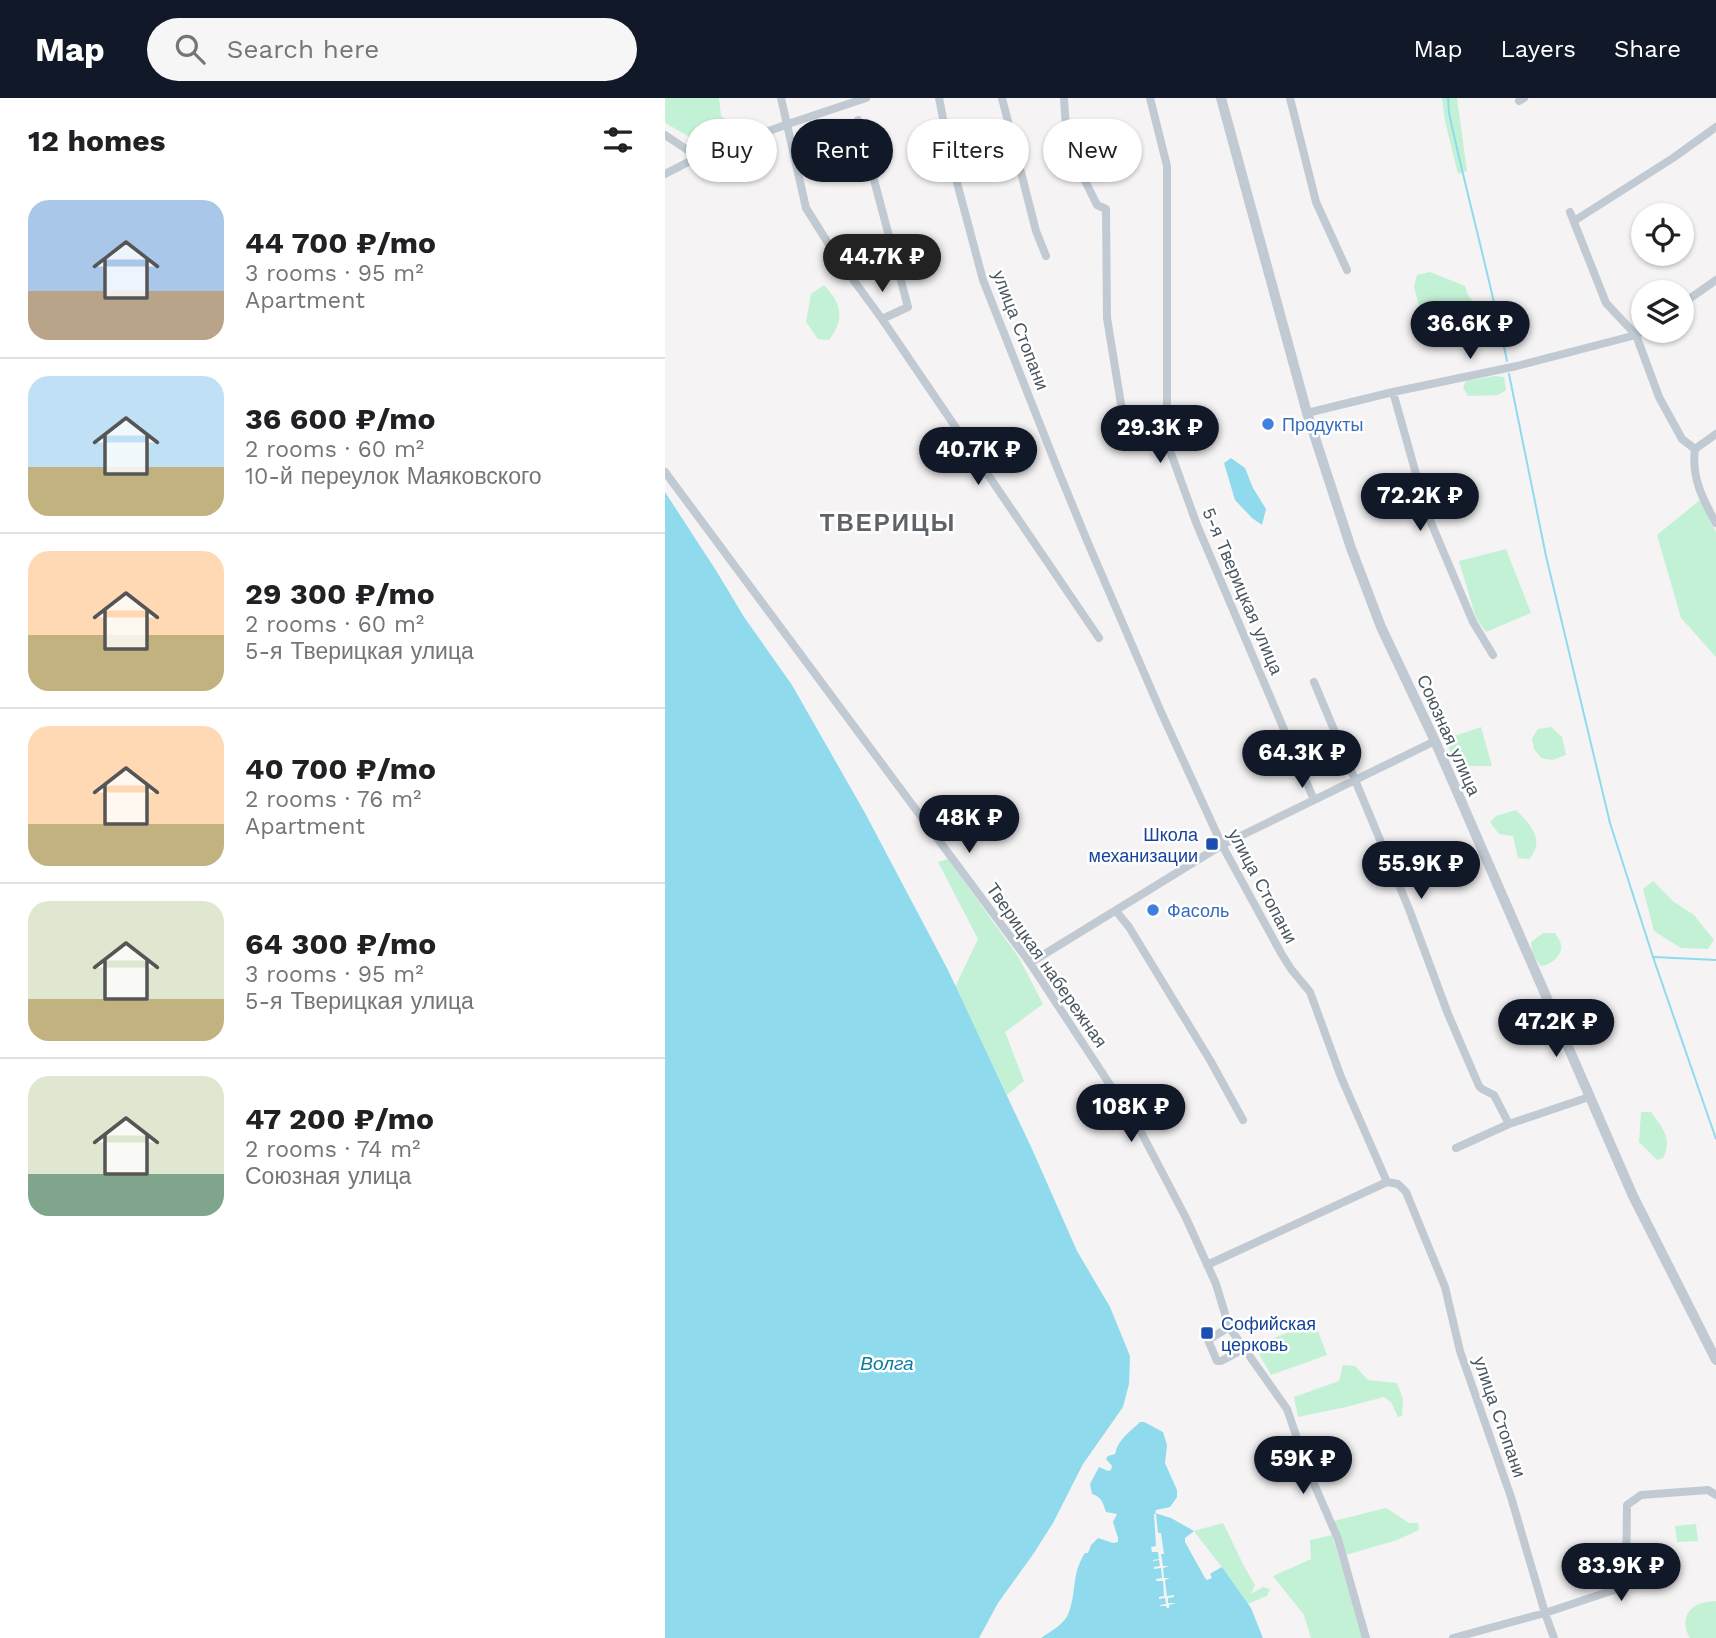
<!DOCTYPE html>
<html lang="en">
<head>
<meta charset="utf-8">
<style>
	body { margin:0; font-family:"Work Sans",sans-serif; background:#f6f6f6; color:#202124; height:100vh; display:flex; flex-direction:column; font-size:26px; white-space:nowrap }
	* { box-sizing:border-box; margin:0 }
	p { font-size:23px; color:#757577 }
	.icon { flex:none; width:38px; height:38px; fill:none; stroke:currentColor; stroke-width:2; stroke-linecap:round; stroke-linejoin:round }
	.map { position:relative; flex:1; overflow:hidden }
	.panel { display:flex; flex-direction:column; background:#fff; width:665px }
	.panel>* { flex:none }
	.hud { position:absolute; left:21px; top:21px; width:665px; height:63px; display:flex; gap:14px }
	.tools { position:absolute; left:966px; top:105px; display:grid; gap:14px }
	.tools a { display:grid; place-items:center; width:63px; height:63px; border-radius:50%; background:#fff; box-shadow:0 2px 5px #0004; font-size:35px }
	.price { position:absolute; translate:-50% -60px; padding:0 16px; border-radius:24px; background:#111827; color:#fff; font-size:23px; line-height:46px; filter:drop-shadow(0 2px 4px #0008) }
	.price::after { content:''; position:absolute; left:50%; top:42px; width:21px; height:16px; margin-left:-10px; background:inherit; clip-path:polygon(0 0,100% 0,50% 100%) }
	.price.active { background:#222; color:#fff }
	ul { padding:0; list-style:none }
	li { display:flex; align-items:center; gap:21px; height:175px; padding:0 28px }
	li+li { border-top:2px solid #e0e0e0 }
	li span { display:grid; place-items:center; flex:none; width:196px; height:140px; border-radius:21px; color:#555 }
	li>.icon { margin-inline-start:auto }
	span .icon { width:84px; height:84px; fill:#fffc; stroke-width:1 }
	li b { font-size:30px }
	h2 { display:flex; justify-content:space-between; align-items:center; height:84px; padding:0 28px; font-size:30px }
	.tag { padding:0 24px; border-radius:32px; background:#fff; box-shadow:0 2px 5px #0004; font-size:24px; line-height:63px }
	.tag.active { background:#111827; color:#fff }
	header { display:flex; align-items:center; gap:42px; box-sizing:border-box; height:98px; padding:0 35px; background:#111827; color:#fff }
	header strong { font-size:33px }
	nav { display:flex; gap:38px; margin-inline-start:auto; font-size:24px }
	.search { width:490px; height:63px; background:#f6f6f6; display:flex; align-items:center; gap:18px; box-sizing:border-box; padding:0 24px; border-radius:38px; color:#757577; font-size:26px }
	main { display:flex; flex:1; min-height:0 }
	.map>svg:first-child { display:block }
</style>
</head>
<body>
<header>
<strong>Map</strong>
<div class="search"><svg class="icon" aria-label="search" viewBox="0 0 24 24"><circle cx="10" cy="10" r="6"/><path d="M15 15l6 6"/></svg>Search here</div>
<nav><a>Map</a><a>Layers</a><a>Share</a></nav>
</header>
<main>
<section class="panel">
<h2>12 homes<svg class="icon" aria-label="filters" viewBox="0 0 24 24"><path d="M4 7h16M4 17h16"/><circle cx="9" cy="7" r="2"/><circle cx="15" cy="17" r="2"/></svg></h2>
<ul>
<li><span style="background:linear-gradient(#a9c7e8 65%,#b9a48a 0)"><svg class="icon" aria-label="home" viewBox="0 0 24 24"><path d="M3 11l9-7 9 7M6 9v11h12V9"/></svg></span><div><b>44 700 ₽/mo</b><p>3 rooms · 95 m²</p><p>Apartment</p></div></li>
<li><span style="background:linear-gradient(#bfe0f5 65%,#c2b280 0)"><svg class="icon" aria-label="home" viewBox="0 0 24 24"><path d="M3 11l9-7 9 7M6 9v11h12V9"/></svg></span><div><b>36 600 ₽/mo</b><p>2 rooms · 60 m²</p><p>10-й переулок Маяковского</p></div></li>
<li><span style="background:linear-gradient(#ffd9b3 60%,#c2b280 0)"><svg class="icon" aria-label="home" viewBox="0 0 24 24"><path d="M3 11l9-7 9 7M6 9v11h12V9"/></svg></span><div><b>29 300 ₽/mo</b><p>2 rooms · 60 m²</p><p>5-я Тверицкая улица</p></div></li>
<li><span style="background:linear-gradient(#ffd9b3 70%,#c2b280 0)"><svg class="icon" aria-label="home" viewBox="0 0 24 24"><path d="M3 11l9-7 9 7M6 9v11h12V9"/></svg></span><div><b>40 700 ₽/mo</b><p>2 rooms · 76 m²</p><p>Apartment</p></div></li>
<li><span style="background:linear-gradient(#dfe7d0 70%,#c2b280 0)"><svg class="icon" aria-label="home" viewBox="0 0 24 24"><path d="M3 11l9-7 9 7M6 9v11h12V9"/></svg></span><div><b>64 300 ₽/mo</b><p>3 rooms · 95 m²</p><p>5-я Тверицкая улица</p></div></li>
<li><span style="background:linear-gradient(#dfe7d0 70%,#7fa58c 0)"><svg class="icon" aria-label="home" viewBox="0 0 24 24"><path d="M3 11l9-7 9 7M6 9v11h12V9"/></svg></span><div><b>47 200 ₽/mo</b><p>2 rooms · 74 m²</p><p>Союзная улица</p></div></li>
</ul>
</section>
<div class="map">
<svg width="1051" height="1540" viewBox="0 0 1051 1540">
	<rect width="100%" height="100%" fill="#f5f3f3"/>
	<path fill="#c3f1d5" d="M0,0h54l2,18 15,12 -34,16 -35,-20 -2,-2z
		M777,0h15l10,73 -9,3 -13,-53z
		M765,174l35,14 3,9 12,15 5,16c-18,16 -31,17 -53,8l-13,-28 -5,-19 3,-12z
		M159,187c18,19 21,34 5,55l-11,-1 -12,-17 5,-28z
		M830,278l9,1 2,13 -8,5 -30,1 -5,-9 3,-6z
		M1035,402l16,32v125l-35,-39 -24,-83z
		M841,451l25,64 -45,19 -10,-14 -17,-57z
		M816,629l11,39h-26l-13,-6 -7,-21z
		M886,629l11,10 4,18 -14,5 -11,-2 -7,-9 -2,-11 6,-9z
		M851,712c14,14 30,31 13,49l-11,-1 -5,-22 -14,-2 -9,-12 6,-6z
		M283,761l71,99 24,46 -38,28 19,49 -17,14 -52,-108 23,-48 -40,-77z
		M988,783l21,21 20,13 20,25 -6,9 -27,-1 -27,-17 -11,-42z
		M878,835h12c2,3 6,9 6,12 2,11 -11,20 -20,21l-9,-12 -1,-12z
		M976,1014h10c11,15 22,27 12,46l-6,2 -18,-18z
		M650,1225l12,32 -56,20 -17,-30z
		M678,1267l12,1 13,14 29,3 6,16 -1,17 -4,1 -7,-15 -7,-5 -38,10 -48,10 -4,-20 45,-16z
		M721,1410l23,15h9l1,7 -22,10 -51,15 -12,-34z
		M558,1425c11,21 19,42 32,62l-4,9 12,-7 7,2 -3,7 -19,8 -26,-37 -28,-36z
		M1031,1426l2,17 -21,1 -2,-16z
		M667,1437l31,103h-52l-7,-23 -31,-39 38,-17 -1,-19z
		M969,1445l21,35 -23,1v-33z
		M1051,1503v37h-26c-8,-12 -6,-28 9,-34 5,-2 11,-2 17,-3z"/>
	<path fill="#90daee" d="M566,360l14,10 8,20 13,21 -4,16 -10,-7 -17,-18 -11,-37z
		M0,394l52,80 27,45 48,68 73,128 83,157 84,179 45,102 33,56 20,49 -1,28 -6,23 -40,57 -30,59 -19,30 -36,50 -19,35h-314z
		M475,1324h4l19,10 4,13 -2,18 12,27v7l-7,10 -14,3 -1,3 16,5 23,13 28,36 29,41 12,30h-222c10,-7 24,-14 28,-26 8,-22 2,-37 16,-59h3l3,-8 7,-7 15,5 5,-1v-4l-5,-16 4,-8 -11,-2c-3,-9 -4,-15 -14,-18l-2,-10 9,-17 9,4 3,-1 1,-4 -6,-7 2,-3 7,-2c3,-15 15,-22 25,-32z"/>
	<path fill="#f5f3f3" d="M489,1416h2l2,19h3l3,21h-3l2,12h6l-6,2 1,10h6l-5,2 2,16 7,-1v2l-6,1v5h8l-7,2v3h-2l-1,-2h-6v-1l6,-1 -1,-6 -6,1v-2l5,-1 -1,-15h-7v-2l6,-1 -1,-10 -7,1v-2l6,-1 -1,-6 -6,1v-1l6,-1 -1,-7h-6l-1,-5 5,-1z
		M529,1433l28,36 -9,5 -3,2 2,4 -5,2 -2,-2 -20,-36v-4z"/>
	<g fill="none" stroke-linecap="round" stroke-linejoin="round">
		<path stroke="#90daee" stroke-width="2" d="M783,0l1,15c18,83 41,165 58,248
			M844,276l37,182 64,267 43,134 63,182
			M989,859l62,3"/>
		<path stroke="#c1cad2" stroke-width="8" d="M116,0l25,110 32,51 44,60 26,-12 -50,-187
			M274,0l13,66 31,116 75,190 30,73 73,169 61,133 59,108 10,16 19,23 31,85 46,105
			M337,0l34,133 10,25
			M399,0l3,46 30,61 9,4 1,109 14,86 9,31
			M485,0l17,68v253l-3,15 33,91 117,275
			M625,0l26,104 31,68
			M854,3l5,-3
			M0,37l33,22
			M0,76l33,-17 90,-33 78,-26
			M905,114l36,91 30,32 23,62 23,42 13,10
			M909,123l99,-63 43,-31
			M1017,206l34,-24
			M217,221l217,319
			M728,294l34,121 46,109 20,33
			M642,315l86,-21 124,-26 119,-31 7,-5
			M1030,351c-4,28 8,51 21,74
			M1030,351l21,-15
			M0,374l365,491 111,169 45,86 30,66 13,43 58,82 21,61 30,69 28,99
			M649,584l95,227 39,105 31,72 3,3 12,6 15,29
			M451,813l13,16 81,133 33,60
			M365,865l192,-118 213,-104
			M791,1050l53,-24 80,-27
			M722,1084l11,2 8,8 39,95 15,64 51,146 34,116 9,25
			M542,1167l180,-83
			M564,1229l-21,13 9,21h4l23,-12
			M788,1540l92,-25 81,-27 1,-81 14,-10 67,-5 8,5"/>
		<path stroke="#c1cad2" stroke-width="10" d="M556,0l86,315 44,135 30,79 54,114 198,455 83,164"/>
	</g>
	<g fill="#3f7fe0" stroke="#fff" stroke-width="2.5">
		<circle cx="603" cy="326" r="7"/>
		<circle cx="488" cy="812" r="7"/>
	</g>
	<g fill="#1a4fb4" stroke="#fff" stroke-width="2.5">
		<rect x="540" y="739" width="14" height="14" rx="3.5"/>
		<rect x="535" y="1228" width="14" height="14" rx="3.5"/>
	</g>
	<g text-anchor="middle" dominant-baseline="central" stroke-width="5" stroke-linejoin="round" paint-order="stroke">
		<g font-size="18" fill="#4a5661" stroke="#fff">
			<text transform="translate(356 232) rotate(69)">улица Стопани</text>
			<text transform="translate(578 493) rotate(67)">5-я Тверицкая улица</text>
			<text transform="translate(784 637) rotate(66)">Союзная улица</text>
			<text transform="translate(598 788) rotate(62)">улица Стопани</text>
			<text transform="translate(382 867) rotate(55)">Тверицкая набережная</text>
			<text transform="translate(835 1319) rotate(71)">улица Стопани</text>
		</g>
		<g font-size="18" fill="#366cbe" stroke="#fff" text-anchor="start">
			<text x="617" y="326">Продукты</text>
			<text x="502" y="812">Фасоль</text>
		</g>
		<g font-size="18" fill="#164399" stroke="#fff" text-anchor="end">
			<text x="533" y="736">Школа<tspan x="533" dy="21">механизации</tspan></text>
			<text x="556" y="1225" text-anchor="start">Софийская<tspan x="556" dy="21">церковь</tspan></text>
		</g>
		<g font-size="19" font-style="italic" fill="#0c7c9b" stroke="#fff">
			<text x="222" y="1265">Волга</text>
		</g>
		<g font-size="24" font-weight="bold" letter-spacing="2" fill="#5f6368" stroke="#fff">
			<text x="223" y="425">ТВЕРИЦЫ</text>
		</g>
	</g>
</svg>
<div class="tools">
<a><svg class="icon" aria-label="locate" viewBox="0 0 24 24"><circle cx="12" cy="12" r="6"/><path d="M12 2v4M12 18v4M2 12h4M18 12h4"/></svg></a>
<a><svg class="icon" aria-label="layers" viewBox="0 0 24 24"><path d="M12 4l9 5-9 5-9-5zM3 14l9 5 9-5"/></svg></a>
</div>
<b class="price active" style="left:217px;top:196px">44.7K ₽</b>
<b class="price" style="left:805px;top:263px">36.6K ₽</b>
<b class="price" style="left:495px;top:367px">29.3K ₽</b>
<b class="price" style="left:313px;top:389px">40.7K ₽</b>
<b class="price" style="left:755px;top:435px">72.2K ₽</b>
<b class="price" style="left:637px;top:692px">64.3K ₽</b>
<b class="price" style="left:304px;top:757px">48K ₽</b>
<b class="price" style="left:756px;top:803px">55.9K ₽</b>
<b class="price" style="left:891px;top:961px">47.2K ₽</b>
<b class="price" style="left:466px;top:1046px">108K ₽</b>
<b class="price" style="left:638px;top:1398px">59K ₽</b>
<b class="price" style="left:956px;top:1505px">83.9K ₽</b>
<div class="hud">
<a class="tag">Buy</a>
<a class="tag active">Rent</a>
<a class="tag">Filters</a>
<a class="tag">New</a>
</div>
</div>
</main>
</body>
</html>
